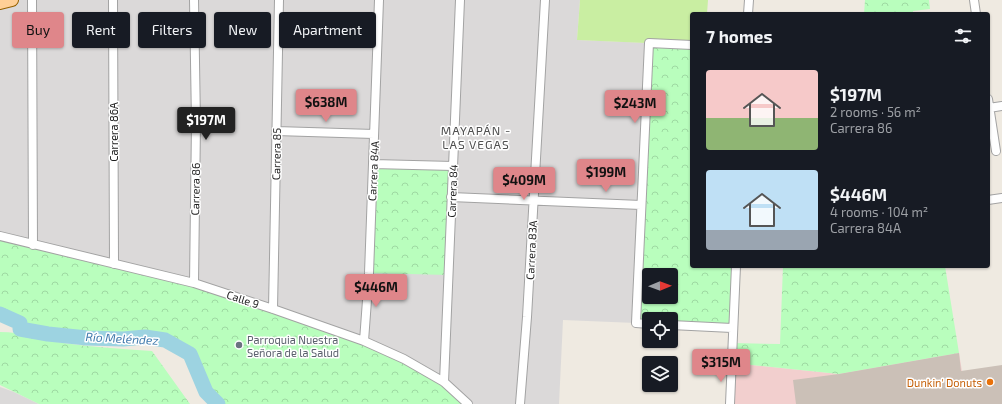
<!DOCTYPE html>
<html lang="en">
<head>
<meta charset="utf-8">
<style>
	body { margin:0; font-family:"Exo 2",sans-serif; background:#20242c; color:#f1f3f6; height:100vh; display:flex; flex-direction:column; font-size:15px; white-space:nowrap }
	* { box-sizing:border-box; margin:0 }
	p { font-size:13px; color:#9ea1a6 }
	.icon { flex:none; width:22px; height:22px; fill:none; stroke:currentColor; stroke-width:2; stroke-linecap:round; stroke-linejoin:round }
	.map { position:relative; flex:1; overflow:hidden }
	.details { position:absolute; left:690px; top:12px; width:300px; height:256px; display:flex; flex-direction:column; background:#171b24; border-radius:4px; box-shadow:0 1px 3px #0004 }
	.details>* { flex:none }
	.hud { position:absolute; left:12px; top:12px; width:380px; height:36px; display:flex; gap:8px }
	.needle { width:26px; rotate:89deg }
	.fabs { position:absolute; left:642px; top:268px; display:grid; gap:8px }
	.fabs a { display:grid; place-items:center; width:36px; height:36px; border-radius:4px; background:#171b24; box-shadow:0 1px 3px #0004; font-size:20px }
	.price { position:absolute; translate:-50% -34px; padding:0 9px; border-radius:4px; background:#df868a; color:#111; font-size:13px; line-height:26px; filter:drop-shadow(0 1px 2px #0008) }
	.price::after { content:''; position:absolute; left:50%; top:24px; width:12px; height:9px; margin-left:-6px; background:inherit; clip-path:polygon(0 0,100% 0,50% 100%) }
	.price.current { background:#222; color:#fff }
	ul { padding:0; list-style:none }
	li { display:flex; align-items:center; gap:12px; height:100px; padding:0 16px }
	li span { display:grid; place-items:center; flex:none; width:112px; height:80px; border-radius:4px; color:#555 }
	li>.icon { margin-inline-start:auto }
	span .icon { width:48px; height:48px; fill:#fffc; stroke-width:1 }
	li b { font-size:17px }
	h2 { display:flex; justify-content:space-between; align-items:center; height:48px; padding:0 16px; font-size:17px }
	.pill { padding:0 14px; border-radius:4px; background:#171b24; box-shadow:0 1px 3px #0004; font-size:14px; line-height:36px }
	.pill.current { background:#df868a; color:#111 }
	.map>svg:first-child { display:block }
</style>
</head>
<body>
<div class="map">
<svg width="1002" height="404" viewBox="0 0 1002 404">
	<defs>
		<pattern id="park-crowns" width="20" height="18" patternUnits="userSpaceOnUse"><rect width="20" height="18" fill="#b9febd"/><path d="M2 6a3 3 0 1 1 6 0M12 15a3 3 0 1 1 6 0" fill="none" stroke="#9ed9a2"/></pattern>
	</defs>
	<rect width="100%" height="100%" fill="#efeae1"/>
	<path fill="#dbd9d9" d="M12,0h568l-3,40 72,3 -13,280 -73,-3 -4,84h-91l-468,-168v-233z
		M0,387l14,5 25,12h-39z"/>
	<path fill="#f2cfce" d="M959,353l3,18 40,33h-272l2,-41 107,11z"/>
	<path fill="#c9eea2" d="M580,0h128l-1,14h-15v31l-115,-5z"/>
	<path fill="url(#park-crowns)" fill-rule="evenodd" d="M865,0h64l1,9 -17,2v3h-49z
		M649,43l43,2v221h44l-4,62 -61,-3v-6h-22v5l-13,-1zM649,275h22v22h-22z
		M373,164l80,2 -5,109 -79,-2z
		M0,236l194,47 170,58 80,41 24,22h-250l-12,-12 -16,-38 -25,-14 -20,-3 -22,2 -36,-1 -39,-4 -28,-5v-6l-20,-9z
		M783,266h162l14,87 -120,21 -107,-11 -1,-20 49,1z
		M0,332c23,0 41,7 63,11 30,4 59,6 89,8l38,53h-151l-39,-19z"/>
	<g fill="none" stroke-linecap="round" stroke-linejoin="round">
		<path stroke="#9dd3e1" stroke-width="15" d="M0,314l20,9v6l28,5 39,4 36,1 22,-2 20,3 25,14 16,38 12,12"/>
	</g>
	<path fill="#cbc0b7" d="M959,353l2,18 41,-6v39h-206l-3,-24 46,-6z"/>
	<g fill="none" stroke-linecap="round" stroke-linejoin="round">
		<g stroke="#a3a3a3" stroke-width="10">
			<path id="minor" d="M32,0l1,245
				M113,0l1,264
				M974,0l2,14
				M748,14l1,-14
				M988,99l8,52
				M989,108l13,-2
				M276,131l98,3
				M373,164l80,2
				M451,197l190,8
				M988,200l14,-2
				M0,236l194,47 79,26 91,32 40,18 40,23 24,22
				M194,283l2,-160 -2,-123
				M273,309l6,-309
				M649,324l-13,-1 13,-280 43,2
				M671,325l61,3
				M364,341l5,-68 10,-273
				M444,382l16,-382
				M520,404l7,-87 18,-317
				M730,404l6,-138"/>
		</g>
		<g stroke="#956000" stroke-width="14">
			<path id="primary" d="M0,3l12,-3"/>
		</g>
		<use href="#minor" stroke="#fff" stroke-width="8"/>
		<use href="#primary" stroke="#ffcf96" stroke-width="12"/>
	</g>
	<circle fill="#6b7280" stroke="#fff" stroke-width="1.5" cx="239" cy="345" r="4"/>
	<circle fill="#e8710a" stroke="#fff" stroke-width="1.5" cx="990" cy="382" r="4"/>
	<g text-anchor="middle" dominant-baseline="central" stroke-width="3" stroke-linejoin="round" paint-order="stroke">
		<g font-size="11" fill="#1c1c1c" stroke="#fff">
			<text transform="translate(113 132) rotate(-90)">Carrera 86A</text>
			<text transform="translate(276 154) rotate(-89)">Carrera 85</text>
			<text transform="translate(373 171) rotate(-87)">Carrera 84A</text>
			<text transform="translate(195 189) rotate(-89)">Carrera 86</text>
			<text transform="translate(452 191) rotate(-88)">Carrera 84</text>
			<text transform="translate(531 250) rotate(-87)">Carrera 83A</text>
			<text transform="translate(243 299) rotate(18)">Calle 9</text>
		</g>
		<g font-size="11" fill="#5b616d" stroke="#fff" text-anchor="start">
			<text x="247" y="339">Parroquia Nuestra<tspan x="247" dy="13">Señora de la Salud</tspan></text>
		</g>
		<g font-size="11" fill="#c56008" stroke="#fff" text-anchor="end">
			<text x="982" y="382">Dunkin' Donuts</text>
		</g>
		<g font-size="12" letter-spacing="1" fill="#4f4f4f" stroke="#fff">
			<text x="476" y="130">MAYAPÁN -<tspan x="476" dy="14">LAS VEGAS</tspan></text>
		</g>
		<g font-size="12" font-style="italic" fill="#3f79ac" stroke="#fff">
			<text transform="translate(122 338) rotate(3)">Río Meléndez</text>
		</g>
	</g>
</svg>
<div class="fabs">
<a><svg class="needle" viewBox="-14 -14 28 28"><path d="M0-13l5 13h-10z" fill="#e53935"/><path d="M0 13l5-13h-10z" fill="#9ea1a6"/></svg></a>
<a><svg class="icon" aria-label="locate" viewBox="0 0 24 24"><circle cx="12" cy="12" r="6"/><path d="M12 2v4M12 18v4M2 12h4M18 12h4"/></svg></a>
<a><svg class="icon" aria-label="layers" viewBox="0 0 24 24"><path d="M12 4l9 5-9 5-9-5zM3 14l9 5 9-5"/></svg></a>
</div>
<b class="price" style="left:326px;top:123px">$638M</b>
<b class="price" style="left:635px;top:124px">$243M</b>
<b class="price current" style="left:206px;top:141px">$197M</b>
<b class="price" style="left:606px;top:193px">$199M</b>
<b class="price" style="left:524px;top:201px">$409M</b>
<b class="price" style="left:376px;top:308px">$446M</b>
<b class="price" style="left:721px;top:383px">$315M</b>
<div class="hud">
<a class="pill current">Buy</a>
<a class="pill">Rent</a>
<a class="pill">Filters</a>
<a class="pill">New</a>
<a class="pill">Apartment</a>
</div>
<section class="details">
<h2>7 homes<svg class="icon" aria-label="filters" viewBox="0 0 24 24"><path d="M4 7h16M4 17h16"/><circle cx="9" cy="7" r="2"/><circle cx="15" cy="17" r="2"/></svg></h2>
<ul>
<li><span style="background:linear-gradient(#f6c9c9 60%,#8fb573 0)"><svg class="icon" aria-label="home" viewBox="0 0 24 24"><path d="M3 11l9-7 9 7M6 9v11h12V9"/></svg></span><div><b>$197M</b><p>2 rooms · 56 m²</p><p>Carrera 86</p></div></li>
<li><span style="background:linear-gradient(#bfe0f5 75%,#9aa5b1 0)"><svg class="icon" aria-label="home" viewBox="0 0 24 24"><path d="M3 11l9-7 9 7M6 9v11h12V9"/></svg></span><div><b>$446M</b><p>4 rooms · 104 m²</p><p>Carrera 84A</p></div></li>
</ul>
</section>
</div>
</body>
</html>
